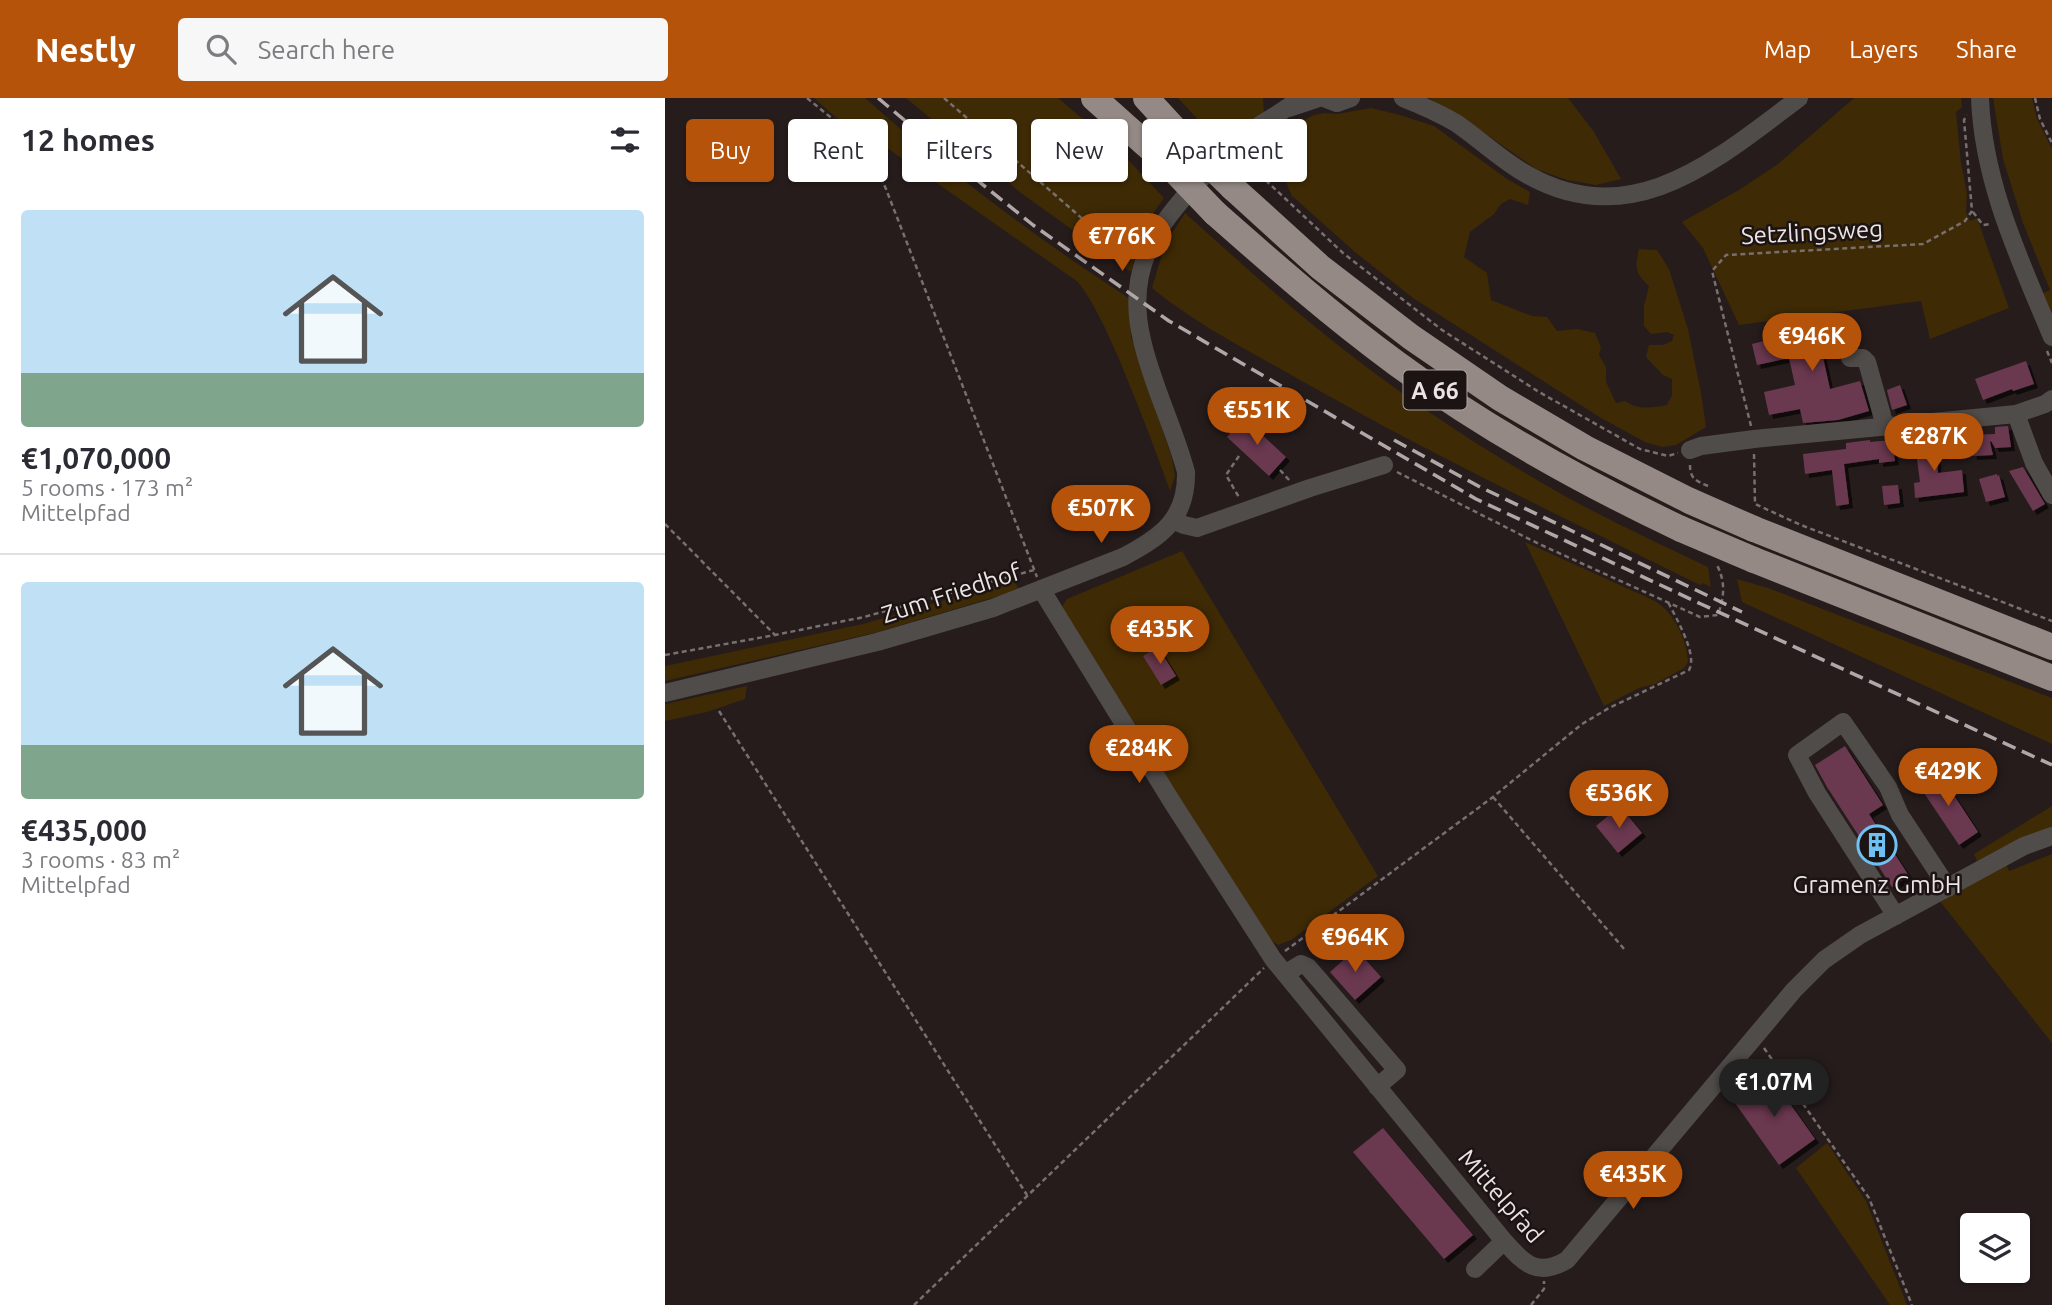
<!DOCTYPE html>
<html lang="en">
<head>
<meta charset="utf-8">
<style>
	body { margin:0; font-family:Ubuntu,sans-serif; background:#f7f7f7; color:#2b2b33; height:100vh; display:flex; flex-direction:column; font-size:26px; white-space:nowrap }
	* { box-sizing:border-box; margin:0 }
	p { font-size:23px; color:#7c7c81 }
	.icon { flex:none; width:38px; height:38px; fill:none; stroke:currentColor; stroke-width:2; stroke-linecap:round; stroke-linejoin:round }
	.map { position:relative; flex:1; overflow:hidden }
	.details { display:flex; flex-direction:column; background:#fff; width:665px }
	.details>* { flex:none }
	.banner { position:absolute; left:21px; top:21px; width:665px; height:63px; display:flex; gap:14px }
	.buttons { position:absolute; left:1295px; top:1115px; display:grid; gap:14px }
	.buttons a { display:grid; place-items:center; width:70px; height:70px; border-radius:7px; background:#fff; box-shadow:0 2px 5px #0004; font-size:35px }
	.price { position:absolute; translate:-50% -60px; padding:0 16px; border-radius:24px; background:#b45309; color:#fff; font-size:23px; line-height:46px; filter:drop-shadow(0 2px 4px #0008) }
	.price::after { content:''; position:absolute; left:50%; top:42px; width:21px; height:16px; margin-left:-10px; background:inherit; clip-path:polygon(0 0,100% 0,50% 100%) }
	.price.current { background:#222; color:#fff }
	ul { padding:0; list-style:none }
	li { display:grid; align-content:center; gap:14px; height:371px; padding:0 21px }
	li+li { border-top:2px solid #e1e1e2 }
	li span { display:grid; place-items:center; height:217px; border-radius:7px; color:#555 }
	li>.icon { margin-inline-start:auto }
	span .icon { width:126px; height:126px; fill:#fffc; stroke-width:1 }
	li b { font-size:30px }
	h2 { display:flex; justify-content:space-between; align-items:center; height:84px; padding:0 21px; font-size:30px }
	.tag { padding:0 24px; border-radius:7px; background:#fff; box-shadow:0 2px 5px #0004; font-size:24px; line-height:63px }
	.tag.current { background:#b45309; color:#fff }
	header { display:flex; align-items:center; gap:42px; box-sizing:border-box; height:98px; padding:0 35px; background:#b45309; color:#fff }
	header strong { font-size:33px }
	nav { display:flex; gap:38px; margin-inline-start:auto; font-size:24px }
	.search { width:490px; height:63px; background:#f7f7f7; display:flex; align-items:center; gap:18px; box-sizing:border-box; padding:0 24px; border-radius:7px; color:#7c7c81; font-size:26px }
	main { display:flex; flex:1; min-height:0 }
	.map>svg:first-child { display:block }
</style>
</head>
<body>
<header>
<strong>Nestly</strong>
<div class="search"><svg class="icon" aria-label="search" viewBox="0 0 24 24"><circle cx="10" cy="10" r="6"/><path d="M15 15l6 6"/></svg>Search here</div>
<nav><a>Map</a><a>Layers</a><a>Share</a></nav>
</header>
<main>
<section class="details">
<h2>12 homes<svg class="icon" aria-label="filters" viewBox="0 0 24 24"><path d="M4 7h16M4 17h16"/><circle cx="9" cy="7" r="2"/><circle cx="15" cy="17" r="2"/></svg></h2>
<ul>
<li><span style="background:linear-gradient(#bfe0f5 75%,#7fa58c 0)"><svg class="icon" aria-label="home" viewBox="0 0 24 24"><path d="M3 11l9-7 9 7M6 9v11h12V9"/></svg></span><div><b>€1,070,000</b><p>5 rooms · 173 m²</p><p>Mittelpfad</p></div></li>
<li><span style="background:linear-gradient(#bfe0f5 75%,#7fa58c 0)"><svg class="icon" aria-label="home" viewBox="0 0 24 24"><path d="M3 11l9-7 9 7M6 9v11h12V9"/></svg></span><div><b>€435,000</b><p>3 rooms · 83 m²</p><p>Mittelpfad</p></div></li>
</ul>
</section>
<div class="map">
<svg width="1387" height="1207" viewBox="0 0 1387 1207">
	<defs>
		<filter id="shadow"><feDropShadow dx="4" dy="4" stdDeviation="0" flood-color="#0009"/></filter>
	</defs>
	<rect width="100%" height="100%" fill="#261c1c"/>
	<path fill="#3e2a05" d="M149,0h51c82,73 173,141 265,201l1,37 41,122 3,18 -5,15c-16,-45 -33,-89 -51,-132 -12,-27 -23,-53 -41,-77l-191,-134 -10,6z
		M241,0h152l59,50 47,50c-18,23 -26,47 -33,74l-110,-79z
		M513,0h85l1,15 -42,33z
		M764,0h139l26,34 27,47 -25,6 -29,-5 -31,-11 -70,-49z
		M1189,0h107l1,9 -6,5 5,51 6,31 -1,18 4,9 7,-3 32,90 -79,31 -9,-38 -182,24 -36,-77 -21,-26 57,-32 39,-26z
		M1328,0h39l5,21 15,30v175l-13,-29 11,-5 -27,-67 -20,-64z
		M706,10l29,7 34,11 73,53 23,13 -2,13 -18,-6 -9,5 -7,10 -24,18 -6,25 23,16 4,27 41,16 15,1 10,14 20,-2 18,4 6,14 -2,8 7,12v15l10,21 9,-2c12,9 27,7 42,4l5,-10v-16l-9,-4 -17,-18 3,-12h14l9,-4 2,-6 -7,-3 -16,2 -7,-8v-20l5,-20c-14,-13 -14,-18 -10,-37l18,1 12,19 19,60 13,64 5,34 -30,18 -14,2 -17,-5 -44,-24 -188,-120 -58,-46 -63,-56 -6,-14 -22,-16 -8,-13 9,-12 49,-26 10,-2 13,1z
		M520,115c52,47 103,93 158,136 61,48 127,92 194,131 55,33 113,59 171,87l3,20 -9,-4 -2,2c-134,-66 -268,-130 -398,-204 -51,-29 -105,-56 -150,-93l13,-44z
		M860,444l130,59c19,12 32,38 33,61l-4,6 -29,16 -16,4 -35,18z
		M517,453l196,325 -87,64 -13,5 -7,-5 -8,-10 -200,-314v-11l4,-6z
		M1072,481l31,9 284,110v46l-310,-142z
		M349,482l5,10 -145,43 -209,48v-15l198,-42z
		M82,588l-2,13 -38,13 -42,9v-17z
		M1387,708v22l-73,37 -5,-11z
		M1387,756v189l-113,-143 67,-36 3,7z
		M1162,1045l39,58 41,104h-17l-94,-137z"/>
	<path fill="#6b3950" filter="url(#shadow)" d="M1181,218l7,30 -31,7 8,36 30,-8 9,30 -31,9 -35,3 -3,-14 -31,6 -5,-23 31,-7 -6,-27 -32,7 -5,-21 32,-8 -1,-5z
		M1361,263l8,23 -21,7 -1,-2 -29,11 -8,-21z
		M1235,287l7,20 -15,5 -5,-20z
		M579,320l42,39 -17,19 -42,-39z
		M1343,328l3,21 -16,1 -4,-7 -1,1 3,13 -20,1 -3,-21 25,-1v-7z
		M1205,342v2l22,-2 3,21 -16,2v-4l-35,5 5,40 -13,2 -4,-36 -27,4 -2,-20 43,-5v-6z
		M1270,342l3,33 24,-3 2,22 -49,6 -1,-15 6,-1 -3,-23h-4l-1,-17z
		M1358,369l22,37 -12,7 -24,-40z
		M1332,376v2l2,-1 6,22 -19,5 -7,-23z
		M1233,387l2,18 -16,2 -2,-19z
		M493,549l18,29 -15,9 -18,-29z
		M1180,648l38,59 -14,9 40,62 -17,11 -65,-100 -12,-22z
		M1273,673l40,61 -19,13 -41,-61z
		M955,708l22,27 -24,20 -22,-27z
		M691,851l25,28 -26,23 -25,-28z
		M1104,976l46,65 -36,26 -46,-65z
		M718,1030l90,107 -29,24 -91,-107z"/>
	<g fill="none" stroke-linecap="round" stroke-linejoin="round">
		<path stroke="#786f6f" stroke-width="2.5" stroke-dasharray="5 3.5" stroke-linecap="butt" d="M142,0l55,45 11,17 13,29 151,388
			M279,0l141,123
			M1370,0l5,21 12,24
			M576,59l102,96 99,77 97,62 101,57 28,7 10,-3
			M1308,114l10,13 8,-1
			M1382,253l5,12
			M1086,328l-39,-155 14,-16 197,-11 42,-23 7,-10 -8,-91 3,-5
			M1089,356l1,50 46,21 251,96
			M574,358l-13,19 14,24
			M1025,367c0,14 6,16 18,21
			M615,372l10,11
			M732,374l142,72 161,73 18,-2c6,-18 8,-32 -1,-50
			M0,426l110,111
			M0,557l110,-20 89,-18 170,-47
			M54,613l308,484
			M828,699l132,153
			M620,853l208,-154 89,-73 27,-16 80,-38c9,-15 -13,-52 -21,-68
			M1099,950l105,150 43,107
			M249,1207l350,-337
			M866,1207l13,-16v-8"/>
		<path stroke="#504c4a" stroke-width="18" d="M659,0l13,5 14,-5
			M738,0c18,7 36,15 53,25 22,15 42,34 65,48 108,66 194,-10 278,-73
			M1315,0c3,85 40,162 72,239
			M624,10l30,-10
			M1185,260h13l4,4 18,64
			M1351,316l18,49 18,32
			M1025,352l11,-4 53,-7 262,-25 29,-10 7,-5
			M508,422l11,5 13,3 113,-40 74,-23
			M376,491l131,213 101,157 231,282c20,22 33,37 63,19l227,-270 30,-30 36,-25 164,-89 28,-10
			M0,595l212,-51 48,-14 68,-20 130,-51c38,-20 64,-38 63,-85 -12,-45 -34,-87 -44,-132 -17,-70 13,-114 59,-161 16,-17 32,-35 50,-48 17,-12 34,-20 49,-33
			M1231,818l-79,-123 -20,-38 46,-33 45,65 12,28 48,73
			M620,876l16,-10 7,3 89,103 -20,17
			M810,1171l29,-28"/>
		<path stroke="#948984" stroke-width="26" d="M429,0l75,67
			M481,0l45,49
			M568,90l87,79 91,70 89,61 85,50 105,53
			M550,115c59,52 117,103 181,150 88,65 186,119 285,166
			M1089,431l298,118
			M1089,462l298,118"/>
		<path stroke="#b0a8a8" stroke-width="3.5" stroke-dasharray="14 7" stroke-linecap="butt" d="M213,0l74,62 81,65 136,96 307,178 225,105 351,161
			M729,342l86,47 262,125"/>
		<path stroke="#948984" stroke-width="26" d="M526,49l42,41
			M504,67l46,48
			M1025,403l64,28
			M1016,431l73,31"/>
	</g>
	<defs>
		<g id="building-ring" transform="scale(2.0125)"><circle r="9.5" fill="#1c1313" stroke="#6ec2f3" stroke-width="1.5"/><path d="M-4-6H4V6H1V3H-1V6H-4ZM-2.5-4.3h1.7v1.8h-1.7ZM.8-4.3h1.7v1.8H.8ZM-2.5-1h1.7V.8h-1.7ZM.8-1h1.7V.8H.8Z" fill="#6ec2f3"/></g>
	</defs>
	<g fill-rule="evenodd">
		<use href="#building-ring" x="1212" y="747"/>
	</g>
	<g text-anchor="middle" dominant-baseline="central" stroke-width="5" stroke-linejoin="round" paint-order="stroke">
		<rect fill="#1c1313" stroke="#ada5a5" stroke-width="2" x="738.5" y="272.5" width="63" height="39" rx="5"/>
		<g font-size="23" font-weight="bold" fill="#ebe4e4">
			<text x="770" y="292">A 66</text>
		</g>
		<g font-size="24" fill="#ebe4e4" stroke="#1c1313">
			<text transform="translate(1147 134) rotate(-3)">Setzlingsweg</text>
			<text transform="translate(286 495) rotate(-18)">Zum Friedhof</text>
			<text transform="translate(836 1098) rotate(49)">Mittelpfad</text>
		</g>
		<g font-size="24" fill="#ebe4e4" stroke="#1c1313">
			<text x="1212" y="786">Gramenz GmbH</text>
		</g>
	</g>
</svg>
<div class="buttons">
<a><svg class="icon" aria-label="layers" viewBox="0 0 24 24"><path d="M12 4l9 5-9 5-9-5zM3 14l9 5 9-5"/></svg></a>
</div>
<b class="price" style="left:457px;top:175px">€776K</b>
<b class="price" style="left:1147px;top:275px">€946K</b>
<b class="price" style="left:592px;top:349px">€551K</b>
<b class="price" style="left:1269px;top:375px">€287K</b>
<b class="price" style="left:436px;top:447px">€507K</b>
<b class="price" style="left:495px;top:568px">€435K</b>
<b class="price" style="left:474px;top:687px">€284K</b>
<b class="price" style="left:1283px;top:710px">€429K</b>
<b class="price" style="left:954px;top:732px">€536K</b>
<b class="price" style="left:690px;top:876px">€964K</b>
<b class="price current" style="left:1109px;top:1021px">€1.07M</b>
<b class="price" style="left:968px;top:1113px">€435K</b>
<div class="banner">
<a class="tag current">Buy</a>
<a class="tag">Rent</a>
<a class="tag">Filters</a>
<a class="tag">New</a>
<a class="tag">Apartment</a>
</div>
</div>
</main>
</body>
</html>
